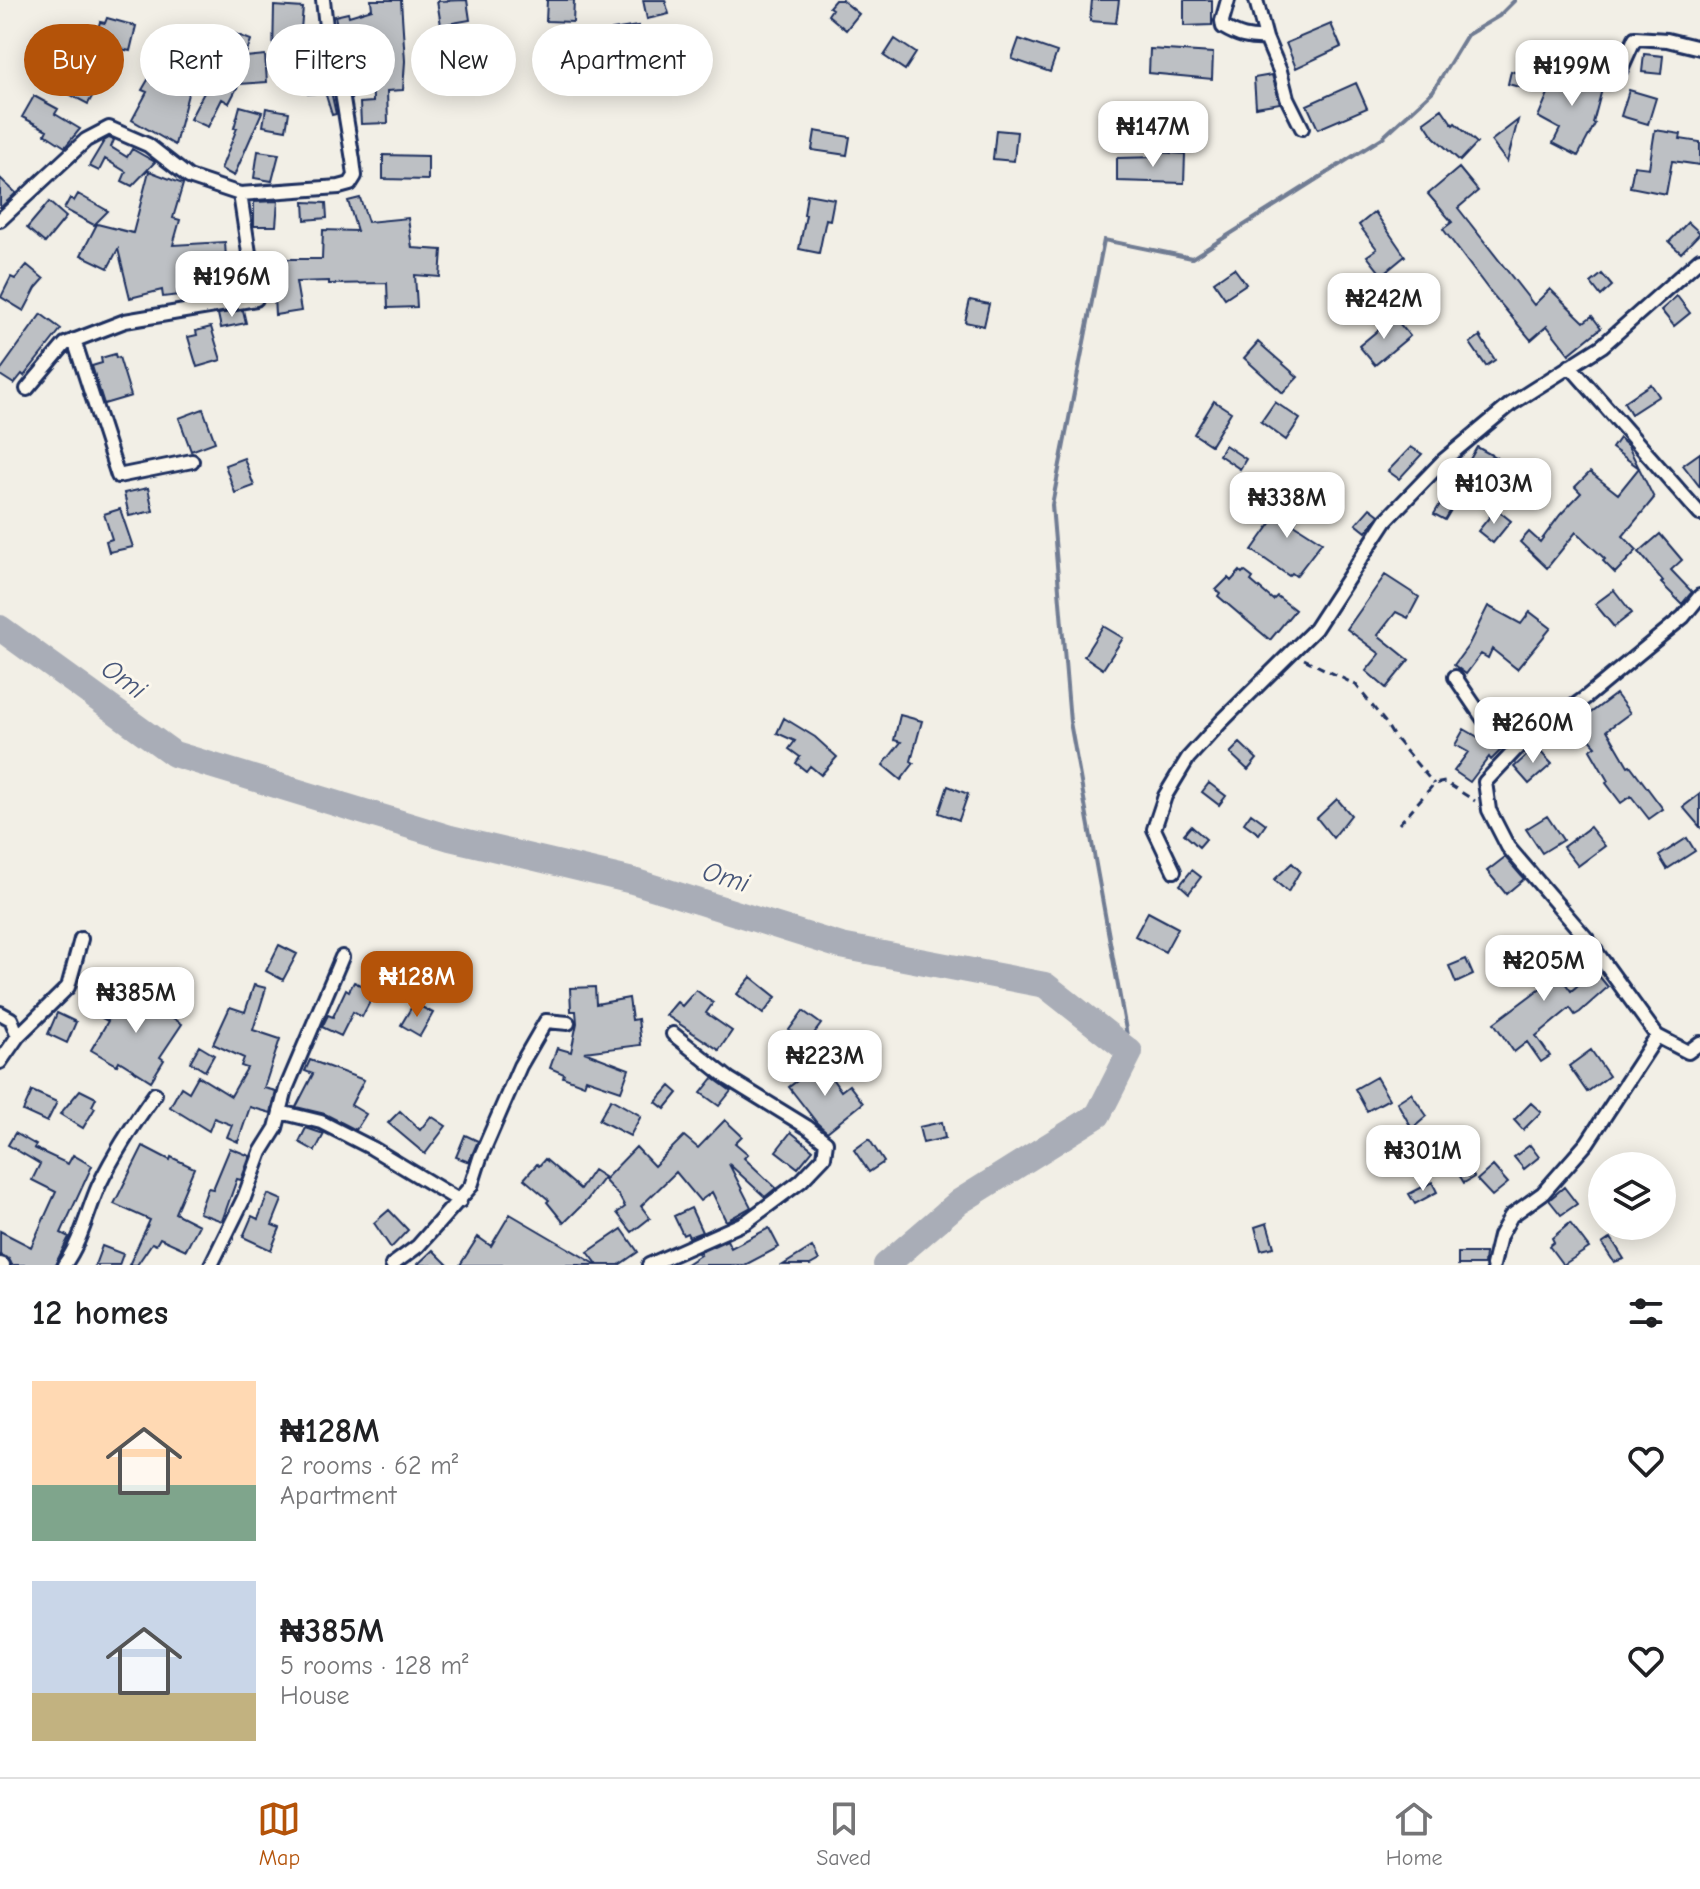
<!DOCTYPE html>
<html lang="en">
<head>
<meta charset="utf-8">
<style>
	body { margin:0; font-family:"Comic Neue",sans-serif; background:#f2f2f2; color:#202124; height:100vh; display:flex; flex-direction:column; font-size:30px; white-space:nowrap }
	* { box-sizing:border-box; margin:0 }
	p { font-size:26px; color:#757577 }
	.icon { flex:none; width:44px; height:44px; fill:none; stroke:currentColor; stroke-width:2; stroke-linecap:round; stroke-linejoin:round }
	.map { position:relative; height:1265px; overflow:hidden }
	.drawer { display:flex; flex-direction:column; background:#fff; flex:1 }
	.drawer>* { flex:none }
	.hud { position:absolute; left:24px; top:24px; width:800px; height:72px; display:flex; gap:16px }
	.buttons { position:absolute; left:1588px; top:1152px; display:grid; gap:16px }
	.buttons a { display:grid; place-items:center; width:88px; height:88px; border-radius:50%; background:#fff; box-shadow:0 4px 20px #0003; font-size:40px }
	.price { position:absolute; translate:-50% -68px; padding:0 18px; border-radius:16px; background:#fff; color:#222; font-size:26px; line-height:52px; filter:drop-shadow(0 2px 4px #0008) }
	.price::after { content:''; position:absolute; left:50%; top:48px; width:24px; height:18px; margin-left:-12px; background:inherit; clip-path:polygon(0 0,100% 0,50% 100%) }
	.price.on { background:#b45309; color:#fff }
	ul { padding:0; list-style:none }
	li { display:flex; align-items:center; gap:24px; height:200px; padding:0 32px }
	li span { display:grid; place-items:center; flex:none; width:224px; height:160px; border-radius:0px; color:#555 }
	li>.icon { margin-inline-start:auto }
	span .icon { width:96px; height:96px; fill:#fffc; stroke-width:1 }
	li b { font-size:34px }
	h2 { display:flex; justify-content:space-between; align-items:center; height:96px; padding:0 32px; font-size:34px }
	.chip { padding:0 28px; border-radius:36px; background:#fff; box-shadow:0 4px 20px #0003; font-size:28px; line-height:72px }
	.chip.on { background:#b45309; color:#fff }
	.tab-bar { display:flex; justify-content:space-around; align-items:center; height:112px; border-top:2px solid #e0e0e0; background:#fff; font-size:22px; color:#757577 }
	.tab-bar a { display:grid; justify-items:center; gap:4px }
	.tab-bar .on { color:#b45309 }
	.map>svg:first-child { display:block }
</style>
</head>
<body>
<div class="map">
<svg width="1700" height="1265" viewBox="0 0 1700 1265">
	<rect width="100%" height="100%" fill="#f2efe6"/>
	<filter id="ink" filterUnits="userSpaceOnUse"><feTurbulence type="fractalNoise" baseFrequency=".0125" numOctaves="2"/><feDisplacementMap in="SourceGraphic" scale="16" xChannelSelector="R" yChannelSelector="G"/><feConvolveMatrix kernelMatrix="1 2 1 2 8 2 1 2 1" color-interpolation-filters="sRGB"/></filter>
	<g filter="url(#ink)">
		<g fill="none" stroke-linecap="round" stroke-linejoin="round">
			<path stroke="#707b93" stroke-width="4" d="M1130,1052l-60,-330 -18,-217 52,-265 88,18 190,-120 51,-47 34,-56 32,-19 16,-16"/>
			<path stroke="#a9adb7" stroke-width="26" d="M0,628l174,126 276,84 183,43 208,65 204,39 85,67 -32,63 -139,87 -73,63"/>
		</g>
		<path fill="#bdc0c4" stroke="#1b2f5e" stroke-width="2" d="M371,0h30l4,61 -2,29 -16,1 1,32 -27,1 -1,-21 13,-1 -1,-45 -26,3 -3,-26 -4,1 -4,-19 13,-3 1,3 23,-7z
			M467,0l3,20 -29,5 -4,-24z
			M547,0h27l-1,22 -27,-1z
			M643,0h22l4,14 -22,5z
			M835,0h7l17,14 -13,16 -18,-15 4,-6 -3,-2z
			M1092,0h27l-3,23 -26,-2z
			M1184,0h28v25l-28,1z
			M274,6l29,2 -3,31h3l-1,19 -29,-1z
			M107,18l29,8 -6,25 -9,-2 -12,28 -5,-2 -16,29 -19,-10 23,-47 8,-25 5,1z
			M1331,24l10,23 -45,21 -10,-25z
			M638,26l3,20 -25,4 -4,-20z
			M225,30l26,10 -6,17 20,-2 2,27 -28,2 -10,19 -7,-4 -14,28 -18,-8 35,-66 -8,-3z
			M895,39l21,14 -11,17 -21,-14z
			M1019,39l38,13 -7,20 -38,-13z
			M1150,49l63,4 -1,26 -63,-6z
			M1591,52l15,9 -5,8 -19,-2z
			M1644,54l19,2 -2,18 -19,-2z
			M1560,65l10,4v3l34,10 -11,41 2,1 -17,32 -25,-13 7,-14 -22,-12z
			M156,66l34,20 -15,59 -43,-25 15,-28 -5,-2z
			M326,68l10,46 -4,1 -7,-23 -17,2 -2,-24z
			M1511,71l19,6 -3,12 -19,-5z
			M1272,75l8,28 -24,4 -2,-29z
			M1356,83l11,25 -49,21 -11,-24z
			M1629,90l27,8 -8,26 -27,-8z
			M34,96l24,13 -3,5 25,15 -15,18 -20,-13 2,-4 -25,-13z
			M240,106l22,6 -28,64 -13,-7 16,-41h-3z
			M266,108l23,4 -3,18 -23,-4z
			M1442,109l11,16 2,-2 22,20 -17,18 -26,-24 -10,-15z
			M1518,120l-11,42 -16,-21z
			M996,130l21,2 -3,29 -21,-2z
			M1655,130l26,4 -1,5 20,3v23l-28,-4 -6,33 -36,-7 4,-21 15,2z
			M815,131l35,6 -3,18 -35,-5z
			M109,138l5,2 -3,7 16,10 5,-8 23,13 -23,24 -10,-5 4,-9 -21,-13 -6,12 -10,-5 15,-25z
			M258,151l21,3 -7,27 -18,-3z
			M1157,152l28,2 -1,29 -67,-2v-23l40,-1z
			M383,155l45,1v24l-45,-1z
			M1459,168l19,23 -20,17 76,97 16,-16 34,33 8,-6 9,12 -32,26 -22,-28 -16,14 -43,-51 -45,-60 9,-7 -24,-28z
			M149,171l34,13 -10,34 7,2 -7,25 52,-3 2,33 16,-3 3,20 -49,8 -1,-7 -33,4 -1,-7 -32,8 -12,-49 -10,19 -27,-13 16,-31 36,9z
			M0,178l16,15 -16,15z
			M78,194l30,17 -14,14 -30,-16 6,-11 4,3z
			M807,194l27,5 -4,21 -4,-1 -7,34 -20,-4 7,-34h-2z
			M360,198l8,24 40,-4 4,30 30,2 -2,27 -25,-2 2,32 -29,1 -1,-25 -58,1v-3l-33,1 5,29 -26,4 -3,-56h50l1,-29 34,1 -9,-30z
			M278,201l-2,25h-22v-24z
			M49,202l17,15 -21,26 -18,-15z
			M304,202l22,1 1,15 -22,2z
			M1375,212l30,44 -23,19 -15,-19 10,-7 -18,-24z
			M1688,222l12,11 -19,20 -12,-11z
			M27,265l17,14 -8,9 -12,23 -23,-14 10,-20 4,2z
			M1234,268l12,16 -21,14 -11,-16z
			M1602,274l10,12 -11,10 -10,-13z
			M1677,296l13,17 -16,13 -13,-16z
			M970,300l19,4 -5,22 -19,-4z
			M243,310l3,13 -25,5 -3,-14z
			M41,314l20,15 -37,47 -2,-2 -8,10 -14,-9v-4z
			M1394,317l16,19 -35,29 -16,-19z
			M211,327l10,33 -24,7 -9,-30 9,-2 -1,-4z
			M1480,336l15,24 -9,6 -16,-23z
			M1258,342l40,35 -15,16 -39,-35z
			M115,354l1,4 3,-1 12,39 -27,8 -12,-38 10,-3 -1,-5z
			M1651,384l8,12 -28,18 -7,-12z
			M1214,401l17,11 -20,33 -17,-11z
			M1275,402l25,17 -14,21 -25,-18z
			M203,409l12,33 -24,9 -12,-33z
			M1619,438l9,8 26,52 -31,38 14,14 -22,23 -12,-12 2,-2 -29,-27 -29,36 -27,-26 9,-10 11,10 20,-27 21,-22 -6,-6 15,-15 28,22 21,-26 -27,-20z
			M1225,445l21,14 -6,10 -21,-14z
			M1411,447l11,7 -23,25 -11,-8z
			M1477,447l38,21 -12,22 -38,-22z
			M1700,453v34l-17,-22z
			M244,458l10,28 -19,7 -10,-28z
			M148,488l5,23 -24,5 -5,-23z
			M1449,489l11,6 -15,25 -11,-6z
			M1281,497l22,9 -9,18 28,18 -26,34 -4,-3 -3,3 -37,-26 22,-31 -3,-1z
			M1370,508l9,7 -13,17 -10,-8z
			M120,509l13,38 -24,5 -3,-11 6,-2 -8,-25z
			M1496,509l15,12 -18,22 -15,-12z
			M1660,534l22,26 -11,10 21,22 -10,12 -21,-21 2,-2 -24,-29z
			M1240,571l2,2 2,-2 9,7 -2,3 22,19 4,-4 18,14 -25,30 -52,-44 2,-3 -4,-3 12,-12 3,3z
			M1385,575l34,22 -11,21 -12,-6 -18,23 31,25 -23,28 -20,-17 14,-17 -33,-25z
			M1614,590l18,23 -18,14 -19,-23z
			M1488,606l33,18 9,-12 21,16 -34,41 -25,-20 -4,9 -7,-4 -15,20 -12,-9 14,-19z
			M1103,626l20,12 -20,31 -19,-13z
			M1616,694l14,19 -23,17 21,36 2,-1 33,44 -14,10 -18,-23 -10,7 -15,-20 2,-2 -18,-31 6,-4 -20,-22z
			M900,715l22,6 -11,40 3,2 -13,17 -18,-15 18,-23 -7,-2z
			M784,718l31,19 22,20 -16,18 -11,-9 -4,5 -10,-8 4,-6 -11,-8 6,-8 -18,-8z
			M1464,729l14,8 4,-4 22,14 -13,13 -2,-3 -19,25 -16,-11 14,-19 -13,-7z
			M1240,743l17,16 -9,11 -18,-17z
			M1536,747l16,17 -23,20 -15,-17z
			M1209,783l17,13 -7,9 -17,-13z
			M948,786l20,8 -9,26 -20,-7z
			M1700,794v33l-17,-20z
			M1337,799l14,16 -18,23 -16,-20z
			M1251,813l15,11 -7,10 -15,-11z
			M1547,816l16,24 -21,13 -16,-24z
			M1191,826l15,13 -7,8 -15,-13z
			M1590,827l15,19 -27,20 -15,-19z
			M1687,838l8,13 -28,18 -8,-13z
			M1505,857l19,22 -18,15 -19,-23z
			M1292,863l8,8 -12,21 -14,-12z
			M1192,870l9,7 -12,16 -9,-8z
			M1148,912l30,16 -13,24 -30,-16z
			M1521,940l33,28 17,23 24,-20 13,16 -28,25 -5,3 -5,-7 -34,28 14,20 -9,6 -14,-20 -13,10 -20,-29 52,-39 -36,-31z
			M279,945l18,9 -14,26 -17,-9z
			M387,958l25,11 -12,27 -25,-14z
			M1466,959l7,16 -17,8 -7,-17z
			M751,977l25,20 -13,17 -26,-20z
			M354,982l21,10 -13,25 -9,-5 -12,24 -19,-9 6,-12 5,2 13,-28 3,2z
			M254,985l12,3 -13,42 27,9 -16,49 12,3 -5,22 -21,-6 -12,35 -11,-5 5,-12 -18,-7 -5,13 -39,-24 11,-20 8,5 9,-16 33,20 16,-28 -6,-2 3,-8 -31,-14 17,-37 15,5z
			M595,987l1,17 33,-6 3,22 6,-1 3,26 -57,7 45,17 -8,22 -35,-12 -2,6 -21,-8 1,-3 -14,-6 7,-20 14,4 6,-29 -1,-12h-5l-1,-23z
			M696,990l17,13 -7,10 26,18 -13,19 -53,-35 11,-13 5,4z
			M113,994l25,11 5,-7 39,26 -22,33 4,3 -13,21 -32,-20 -2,4 -26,-15 17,-29 -6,-3z
			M414,1003l19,10 -13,23 -19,-11z
			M803,1011l18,13 -14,19 -18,-13z
			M57,1013l19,9 -9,21 -19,-9z
			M199,1046l15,9 -9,16 -15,-9z
			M1591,1050l18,26 -22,16 -18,-26z
			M310,1060l54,20 -13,25 15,9 -10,16 -31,-16 -29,-7 17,-33 -8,-3z
			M821,1063l20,28 8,-6 14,18 -36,29 -10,-9 -28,-36z
			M1376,1077l13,22 -22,12 -12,-22z
			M713,1078l18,13 -12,15 -18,-13z
			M670,1086l8,7 -13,16 -9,-7z
			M80,1090l16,8 -4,8 3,2 -12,20 -23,-14z
			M32,1091l25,11 -10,20 -24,-11z
			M1411,1093l16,23 -15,13 -15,-27z
			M611,1099l30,17 -11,20 -31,-16z
			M1531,1103l10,9 -18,18 -9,-10z
			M400,1111l20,19 11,-14 15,10 -21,28 -37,-31z
			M725,1120l17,16 -7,7 13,11 -4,4 32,30 -11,9 -36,-33 22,43 -25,14 -14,-29 -12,9 -24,-29 -35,34 9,12 -18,14 -15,-19 8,-6 -6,-11 -15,-16 32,-33 18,19 30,-30 14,12z
			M942,1122l3,16 -22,5 -4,-16z
			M306,1128l18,6 -9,17 -16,-9z
			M791,1132l22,18 -15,18 -22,-17z
			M15,1133l21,12 -2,3 34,16 5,-9 19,11 -31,67 8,4 -14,28h-43l-3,-6 -9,-4v-24l31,16 25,-55 -24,-12 8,-16 -32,-19z
			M465,1135l13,6 -9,21 -13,-5z
			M869,1139l15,23 -15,10 -15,-22z
			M1530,1145l9,12 -15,12 -10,-12z
			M143,1146l27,14 1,-3 23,11 -19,45 24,12 -13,25 -26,-12 -4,7 -4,-2 -15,22h-8l21,-45 -36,-16z
			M230,1148l20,8 -9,24 -4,-1 -15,42 -23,-8 9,-25 5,1z
			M1462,1157l12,20 -10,6 -12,-20z
			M545,1159l35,30 13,-19 11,7 -17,23 -23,23 -17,-21 2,-2 -25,-21 13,-15 2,2z
			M1493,1166l15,17 -16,13 -15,-16z
			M1432,1182l5,10 -22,12 -6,-10z
			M1564,1187l13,17 -16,11 -12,-15z
			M268,1194l14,6 -10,25 8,3 -9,22 -28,-13 9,-21 6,3z
			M691,1208l11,24 -13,5 -2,-4 -4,2 -9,-19z
			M389,1210l19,20 -17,18 -17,-25z
			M510,1214l87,51h-137l18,-28 13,9z
			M1267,1223l7,24 -13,3 -6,-23z
			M1570,1223l19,25 -26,17 -14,-19 5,-4 -2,-4z
			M769,1228l10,19 -34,18h-60l15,-10 -2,-2 29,-13 4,8z
			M622,1229l16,23 -19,13h-21l-10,-13z
			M1611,1238l13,21 -10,3 -12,-18z
			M102,1246l21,8 -4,11h-24z
			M812,1247l7,13 -9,5h-27z
			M433,1250l15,15h-31z
			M1458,1253h27l-1,12h-26z"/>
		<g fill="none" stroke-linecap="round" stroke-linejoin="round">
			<g stroke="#1b2f5e" stroke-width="18">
				<path id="street" d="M1228,0l-6,21 1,6c15,9 26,12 43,11l14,33 7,27 15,30
					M1256,0l10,38
					M1620,71l15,-33 32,2 33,8
					M0,220l86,-80 23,-12 39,17 41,32 51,17 99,-7 11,-3 5,-8 -2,-16 -12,-73 -13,-43 -5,-44
					M74,340l44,136 74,-15
					M1570,366l130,148
					M27,389l38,-45 60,-23 131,-22 -16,-105
					M1700,596l-17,21 -98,81 -65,47 -35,37 4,28 19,37 79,92 70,97 31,16 12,-9
					M1455,677l36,53 29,15
					M1174,871l-20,-42 11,-33 23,-38 33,-36 94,-93 71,-109 58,-60 67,-56 91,-58 98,-87
					M0,1013l11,6 7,17
					M0,1062l18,-26 50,-49 13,-48
					M280,1112l41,10 51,26 88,53
					M0,1264l3,1
					M64,1265c18,-25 23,-53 35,-80 16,-33 35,-62 56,-91
					M211,1265l33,-67 17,-46 15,-24 10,-39 56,-132
					M392,1265l26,-19 53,-60 9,-28 40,-92 26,-45 22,2
					M649,1265l97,-43 55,-41 23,-24 2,-15 -19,-15 -78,-48 -56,-45
					M1493,1265l7,-29 11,-20 32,-23 44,-50 70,-107"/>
			</g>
			<path stroke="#1b2f5e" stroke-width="3" stroke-dasharray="8 6" stroke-linecap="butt" d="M1304,659l52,26 29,37 9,15 40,47
				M1399,824l35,-40 11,-2 30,19"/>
			<use href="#street" stroke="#fbf7ec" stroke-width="12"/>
		</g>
	</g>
	<g text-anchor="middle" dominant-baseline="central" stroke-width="6" stroke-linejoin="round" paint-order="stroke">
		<g font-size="28" font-style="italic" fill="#465579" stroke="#fbf7ec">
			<text transform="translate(124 679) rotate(36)">Omi</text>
			<text transform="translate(726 877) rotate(17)">Omi</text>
		</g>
	</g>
</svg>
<div class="buttons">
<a><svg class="icon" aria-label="layers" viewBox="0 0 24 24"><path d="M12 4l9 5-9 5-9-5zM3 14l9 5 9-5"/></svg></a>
</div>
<b class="price" style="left:1572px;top:108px">₦199M</b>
<b class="price" style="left:1153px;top:169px">₦147M</b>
<b class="price" style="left:232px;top:319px">₦196M</b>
<b class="price" style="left:1384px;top:341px">₦242M</b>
<b class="price" style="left:1494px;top:526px">₦103M</b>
<b class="price" style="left:1287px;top:540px">₦338M</b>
<b class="price" style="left:1533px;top:765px">₦260M</b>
<b class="price" style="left:1544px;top:1003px">₦205M</b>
<b class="price on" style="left:417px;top:1019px">₦128M</b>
<b class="price" style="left:136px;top:1035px">₦385M</b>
<b class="price" style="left:825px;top:1098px">₦223M</b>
<b class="price" style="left:1423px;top:1193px">₦301M</b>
<div class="hud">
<a class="chip on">Buy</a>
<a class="chip">Rent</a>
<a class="chip">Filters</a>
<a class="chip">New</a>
<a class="chip">Apartment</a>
</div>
</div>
<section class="drawer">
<h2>12 homes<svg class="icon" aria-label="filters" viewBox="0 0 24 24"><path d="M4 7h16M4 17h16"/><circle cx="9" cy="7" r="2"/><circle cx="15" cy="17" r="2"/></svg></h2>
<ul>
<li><span style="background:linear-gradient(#ffd9b3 65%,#7fa58c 0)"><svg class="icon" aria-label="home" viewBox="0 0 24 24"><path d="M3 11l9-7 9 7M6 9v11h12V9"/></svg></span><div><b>₦128M</b><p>2 rooms · 62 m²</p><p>Apartment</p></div><svg class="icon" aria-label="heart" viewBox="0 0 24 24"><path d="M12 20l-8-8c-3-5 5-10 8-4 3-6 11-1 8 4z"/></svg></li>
<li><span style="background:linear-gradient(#c9d6e8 70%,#c2b280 0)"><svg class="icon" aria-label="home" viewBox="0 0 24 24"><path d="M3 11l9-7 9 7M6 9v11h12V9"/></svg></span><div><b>₦385M</b><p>5 rooms · 128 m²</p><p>House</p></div><svg class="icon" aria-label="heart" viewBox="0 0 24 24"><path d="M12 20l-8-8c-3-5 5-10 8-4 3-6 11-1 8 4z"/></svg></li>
</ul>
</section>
<nav class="tab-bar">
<a class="on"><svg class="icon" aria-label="map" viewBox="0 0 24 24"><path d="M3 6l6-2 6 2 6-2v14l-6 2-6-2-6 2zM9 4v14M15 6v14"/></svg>Map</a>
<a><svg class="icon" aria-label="saved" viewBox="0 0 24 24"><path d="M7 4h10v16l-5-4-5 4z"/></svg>Saved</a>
<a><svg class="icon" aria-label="home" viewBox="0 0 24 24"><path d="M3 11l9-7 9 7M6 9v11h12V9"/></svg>Home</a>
</nav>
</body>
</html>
